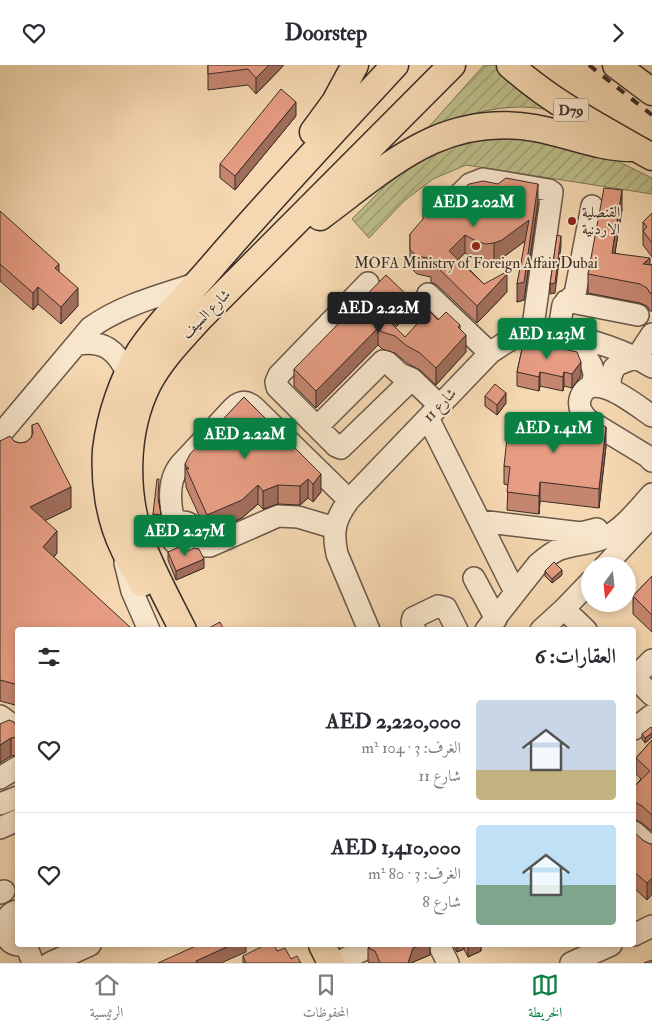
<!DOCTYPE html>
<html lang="ar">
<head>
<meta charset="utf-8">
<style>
	body { margin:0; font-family:"IM FELL Double Pica",Amiri,serif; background:#f2f2f3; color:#2b2b33; direction:rtl; height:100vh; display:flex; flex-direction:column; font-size:19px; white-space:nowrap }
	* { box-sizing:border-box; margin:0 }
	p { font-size:16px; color:#7c7c81 }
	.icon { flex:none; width:28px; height:28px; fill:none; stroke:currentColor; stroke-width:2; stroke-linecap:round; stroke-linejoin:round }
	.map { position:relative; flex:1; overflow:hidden; direction:ltr }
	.sheet { position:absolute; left:15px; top:562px; width:621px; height:320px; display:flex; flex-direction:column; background:#fff; border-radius:5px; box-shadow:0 2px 8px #0003; direction:rtl }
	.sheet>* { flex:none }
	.needle { width:32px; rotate:195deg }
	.tools { position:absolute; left:581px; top:492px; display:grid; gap:10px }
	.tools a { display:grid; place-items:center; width:55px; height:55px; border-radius:50%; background:#fff; box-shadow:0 2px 8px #0003; font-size:25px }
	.price { position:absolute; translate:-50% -42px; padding:0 11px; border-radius:5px; background:#0b8043; color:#fff; font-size:16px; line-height:32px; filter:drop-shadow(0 1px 2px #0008) }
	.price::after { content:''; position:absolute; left:50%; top:30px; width:15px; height:11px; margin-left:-8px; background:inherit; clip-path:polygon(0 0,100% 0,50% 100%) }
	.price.active { background:#222; color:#fff }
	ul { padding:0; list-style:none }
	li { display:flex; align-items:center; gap:15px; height:125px; padding:0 20px }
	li+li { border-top:1px solid #e1e1e2 }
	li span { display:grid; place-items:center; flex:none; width:140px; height:100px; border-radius:5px; color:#555 }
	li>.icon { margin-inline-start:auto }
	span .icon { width:60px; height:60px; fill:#fffc; stroke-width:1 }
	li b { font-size:21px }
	h2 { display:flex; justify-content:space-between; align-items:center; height:60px; padding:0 20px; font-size:21px }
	header { display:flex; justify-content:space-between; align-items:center; height:65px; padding:0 20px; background:#fff; font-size:22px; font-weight:700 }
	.dock { display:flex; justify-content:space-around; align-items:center; height:70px; border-top:1px solid #e1e1e2; background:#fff; font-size:14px; color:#7c7c81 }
	.dock a { display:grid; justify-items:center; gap:2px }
	.dock .active { color:#0b8043 }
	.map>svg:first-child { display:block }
</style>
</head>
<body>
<header><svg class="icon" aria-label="forward" viewBox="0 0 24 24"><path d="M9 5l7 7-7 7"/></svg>Doorstep<svg class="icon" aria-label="heart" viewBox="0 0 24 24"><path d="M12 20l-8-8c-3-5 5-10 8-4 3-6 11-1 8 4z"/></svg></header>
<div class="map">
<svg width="652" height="898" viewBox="0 0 652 898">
	<defs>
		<pattern id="garden-furrows" width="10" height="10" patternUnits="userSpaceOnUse" patternTransform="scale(1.25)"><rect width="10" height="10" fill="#bdbe8a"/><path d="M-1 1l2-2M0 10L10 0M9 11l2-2" fill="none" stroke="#9b9b71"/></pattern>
	</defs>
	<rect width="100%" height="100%" fill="#f5d8b1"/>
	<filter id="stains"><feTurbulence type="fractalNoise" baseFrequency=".004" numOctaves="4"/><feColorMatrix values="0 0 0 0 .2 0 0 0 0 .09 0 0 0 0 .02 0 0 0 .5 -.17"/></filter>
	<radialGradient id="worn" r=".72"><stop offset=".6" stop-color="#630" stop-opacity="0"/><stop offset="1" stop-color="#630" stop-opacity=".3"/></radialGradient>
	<path fill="url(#garden-furrows)" stroke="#7c7658" d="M484,0h14l55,45c-11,-1 -21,-3 -32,-3 -33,0 -65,11 -95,23z
		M508,68l93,20 51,25v16l-186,-29 -33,14 -28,21 -36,38 -17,-19 34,-34 33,-24 24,-14z"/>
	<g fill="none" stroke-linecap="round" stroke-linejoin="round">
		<g stroke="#69584a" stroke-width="24">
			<path id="minor" d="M454,135l16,-16 13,-5 66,11 3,2 -20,141
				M368,218l-89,92 -3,7 1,5 59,59 5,2 65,-63
				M428,229l62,59
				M566,236l72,14
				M558,270l5,-30 12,-11 17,-88
				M562,270c12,10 31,23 32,40 0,4 -2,9 -3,12
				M78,279c26,-4 38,6 50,30
				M611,325l-1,-11 4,-11 5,-4 18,-7 15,-23
				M652,351c-15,-10 -62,-50 -72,-17 -2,9 2,15 8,21l59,36 5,5
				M428,353l87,174
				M317,362l66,-66 4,1 13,12 12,5 28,27
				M0,370l90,-107c31,-23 72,-33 108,-45
				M480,456l101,12 16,-4
				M171 469a12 12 0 1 1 24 0a12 12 0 1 1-24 0Z
				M175,461c-5,-19 -8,-45 5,-61l54,-58c7,-6 13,-6 20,0l95,93
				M192,477l9,4h9l68,-30 20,1 37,11
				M125,498l7,28 17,39
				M605,501l47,-50
				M474,513l22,41
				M564,544l22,21
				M369,565l-32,-76c-5,-23 -2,-35 12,-54l141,-147c13,-9 25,-18 41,-20 34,-4 93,16 121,34
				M415,565l-3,-8 1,-4 25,-12 8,2 11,22
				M486,565l52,-66c7,-6 14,-12 22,-15 15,-5 32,-5 46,-12 19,-10 32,-28 46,-43
				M541,565l23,-21 26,-27
				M634,612l18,18
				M634,613l18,-18
				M0,651l18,13
				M634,664l18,-14
				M0,713l18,-11
				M0,739l18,-7
				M0,763l18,-8
				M634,767l18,16
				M0,828l4,-2
				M18,846c-18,2 -18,32 0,34
				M634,870l18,-9
				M26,880l7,18
				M439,880l9,18
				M343,895l30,-15
				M50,898l40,-18
				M571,898l40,-18"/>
		</g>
		<g stroke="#3a2d27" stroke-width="29">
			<path id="major" d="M510,0c42,38 93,64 142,92
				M616,0l36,27
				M313,67l22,-30 20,-37
				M320,152c69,-51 122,-105 215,-89 34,6 65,21 101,20
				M142,518c-6,-12 -14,-24 -19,-36 -14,-29 -19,-65 -17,-97 4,-34 16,-70 34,-99 20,-30 46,-54 69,-81 60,-70 123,-137 186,-205
				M183,565c-14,-28 -30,-57 -41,-86 -18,-50 -18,-112 6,-160 13,-25 33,-45 52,-66l252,-253
				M322,880l9,18"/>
		</g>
		<use href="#minor" stroke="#f8e6cc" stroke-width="21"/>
		<use href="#major" stroke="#f5d8b1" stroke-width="26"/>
		<path stroke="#3a2d27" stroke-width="4" stroke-dasharray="9 9" stroke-linecap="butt" d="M589,0l63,50"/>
	</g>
	<path fill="#c58670" stroke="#3a2d27" d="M208,0h76l-28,29 -8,-9 -40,5z
		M296,51l-61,74 -15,-12v-14z
		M450,129l88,8 -14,98 -7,2 8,-61 -23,17 -8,3 -8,1 -10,-3 -11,-6 -6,6 25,25 23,8 -30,31 -40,-38 -6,-3v-5l-14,-3 -7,-7v-33z
		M622,144l-7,44 37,12v46h-2l-3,-5 -7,-3 -52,-10v-19z
		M0,146l59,61 19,34 -17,18 -23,-20 -5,6 -33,-29z
		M652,148v44l-9,-12v-23z
		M409,249l-14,14 10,9 33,-17 22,9 6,23 -30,33 -16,-15 -13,-7 -12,-10 -13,-4 -4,-4 -62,63 -22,-22v-17z
		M524,275l57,36 -9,12 -8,-2 -1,5 -23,-5 -1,5 -22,-5v-14z
		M485,331l21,7 -9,12 -12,-9z
		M244,332l77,95 -8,10 -5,-4 -8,7 -22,-1 -15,5 -5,-5 -16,14 -35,15 -21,-46v-3l-1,-2v-18z
		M32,360l39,83 -26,12 12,33 -3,4 77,73h-113v77l-3,-2 -15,-4v-260h14l5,2 7,-1 5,-4 1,-3z
		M606,381l-7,62 -59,-7 -1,13 -32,-4 1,-25 -4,-1v-18z
		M159,434l2,16v5l-8,-1v-5z
		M188,486l16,17 -28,12 -8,-20v-8z
		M545,506l17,4 -10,8 -7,-7z
		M652,511v56l-19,-18v-18z
		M0,659l18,6v25l-7,1 -11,7z
		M652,663v9l-7,6 -3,-4v-5z
		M652,675v91l-10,-8 -6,-3h-2v-33l7,-8 -5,-5v-16z
		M634,769l10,7 6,3h2v50l-5,6 -13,-12z
		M430,880v10l-17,7v1h-42l-3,-1v-14z
		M453,880h28v6l-13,6 -4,-8 -7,3z
		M277,886l14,8 10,4h-58v-7z"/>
	<path fill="#a06d5b" stroke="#3a2d27" d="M269,0h15l-28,29v-16z
		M296,37v14l-61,74v-14z
		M538,119v18l-14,98 -7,2v-18z
		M622,125v19l-10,62v-18z
		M529,155v18l-27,20 -8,3v-18z
		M465,170v18l-16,15v-17z
		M561,171v10l-6,47 -5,1v-10z
		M650,193v19l-7,-13z
		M59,199v17l-4,-13z
		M507,209v18l-30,31v-17z
		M38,222v17l-5,6v-17z
		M78,223v18l-17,18v-17z
		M409,232v17l-20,20 -2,-15z
		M460,260v16l6,-6v17l-30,33v-17l22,-41z
		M378,263v17l-62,63v-17z
		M581,297v14l-9,12v-14z
		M540,307v14l-1,5v-14z
		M564,307v14l-1,5v-14z
		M506,328v10l-9,12v-10z
		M606,362v19l-7,62v-19z
		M321,409v18l-8,10v-18z
		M308,414v19l-8,7v-19z
		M540,417v19l-1,13v-18z
		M258,420v19l-16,14 -35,15v-18z
		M278,420v19l-15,5v-18z
		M71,422v21l-41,20v-21z
		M57,466v22l-14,15v-21z
		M204,494v9l-28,12v-9z
		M562,505v5l-10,8v-4z
		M652,668v4l-7,6v-5z
		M11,673v18l-11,7v-18z
		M652,813v16l-5,6v-17z
		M231,880h15v7l-25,11h-25v-2z
		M422,880h8v10l-17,7v1h-5l5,-15z
		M457,880h7v4l-7,3z
		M468,880h13v6l-13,6z"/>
	<path fill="#e59c82" stroke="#3a2d27" d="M208,0h61l-13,13 -8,-9 -40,5z
		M281,24l15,13 -61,74 -15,-12z
		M506,113l32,6 -14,98 -7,2 12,-64 -27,20 -8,3 -8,1 -10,-3 -11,-6 -16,16 35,33 22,-12 1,2 -30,32 -40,-39 -6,-3 2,-5 -16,-3 -7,-6v-16l13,-15v-12l6,-8 12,-8 4,-1 5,4h7l12,-10 14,-3 15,3z
		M604,123l18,2 -10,63 38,5 -7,6 9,1v28h-2l-3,-5 -7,-4 -52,-10z
		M0,146l59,53 -4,4 23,20 -17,19 -23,-20 -5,6 -33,-29z
		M652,148v30l-9,-12 4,-4 -4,-5z
		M557,170l4,1 -6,47 -5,1z
		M386,210l23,22 -22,22 18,18 24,-26 9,9 8,-8 14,13 -2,2 8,8 -30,33 -16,-15 -13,-7 -12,-10 -13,-4 -4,-4 -62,63 -22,-22z
		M524,275l53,12 4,10 -9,12 -8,-2 -1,5 -23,-5 -1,5 -22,-5z
		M495,319l11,9 -9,12 -12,-9z
		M244,332l77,77 -8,10 -5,-5 -8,7 -22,-1 -15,6 -5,-6 -16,15 -35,15 -21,-47 3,1 -4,-5 5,-10z
		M516,349l84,10 6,3 -7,62 -59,-7 -1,14 -32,-4 3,-25 -6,-1 3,-28 6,1z
		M38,358l33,64 -41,20 27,24 -14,16 88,81 -2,2h-111v56l-3,-2 -15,-4v-239l10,-5 4,5 5,2 7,-1 5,-4 2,-5 -1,-8z
		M157,414h2l-1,19 3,17 -8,-1z
		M185,479l3,7 6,-3 5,1 5,10 -28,12 -8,-19z
		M554,497l8,8 -10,9 -7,-8z
		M652,511v39l-19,-19z
		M220,557l4,8h-14l-1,-2z
		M9,655l5,2 4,8v7l-7,1 -11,7v-21z
		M651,662l1,1v5l-7,5 -3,-4z
		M652,675v75l-10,-9 -6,-3 -2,1v-17l16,-16 -14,-13z
		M635,768l9,8 6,3h2v34l-5,5 -13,-11v-38z
		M198,880h33l-35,16 1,2h-39z
		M265,880h9l3,6 8,-3 6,11 6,-3 4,7h-55l-3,-7z
		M374,880h48l-9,3 -5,15h-28l-5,-12 -7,-3z
		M652,895v3h-8z"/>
	<g fill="#8f2418" stroke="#f8e6cc" stroke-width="2">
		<circle cx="572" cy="156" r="5"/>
		<circle cx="476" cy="181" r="5"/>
	</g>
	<g text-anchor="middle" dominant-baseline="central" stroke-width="4" stroke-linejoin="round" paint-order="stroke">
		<rect fill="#f8e6cc" stroke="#736458" stroke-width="1" x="553.5" y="33.5" width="35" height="23" rx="4"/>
		<g font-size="14" font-weight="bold" fill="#3a2d27">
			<text x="571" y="45">D79</text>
		</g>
		<g font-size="15" fill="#3a2d27" stroke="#f8e6cc" text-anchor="start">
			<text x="582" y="147">القنصلية<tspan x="582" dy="17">الاردنية</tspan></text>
			<text x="476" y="198" text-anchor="middle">MOFA Ministry of Foreign Affair Dubai</text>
		</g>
		<g font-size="15" fill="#3a2d27" stroke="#f8e6cc">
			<text transform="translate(206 249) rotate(-45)">شارع السيف</text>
			<text transform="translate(440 340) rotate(-46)">شارع 11</text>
		</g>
	</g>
	<rect width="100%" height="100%" filter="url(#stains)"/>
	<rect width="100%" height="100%" fill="url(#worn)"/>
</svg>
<div class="tools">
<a><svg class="needle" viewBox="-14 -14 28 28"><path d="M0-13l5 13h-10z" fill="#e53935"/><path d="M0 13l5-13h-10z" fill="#7c7c81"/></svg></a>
</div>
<b class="price" style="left:474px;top:163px">AED 2.02M</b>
<b class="price active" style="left:379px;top:269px">AED 2.22M</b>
<b class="price" style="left:547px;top:295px">AED 1.23M</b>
<b class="price" style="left:554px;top:389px">AED 1.41M</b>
<b class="price" style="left:245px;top:395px">AED 2.22M</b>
<b class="price" style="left:185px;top:492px">AED 2.27M</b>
<section class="sheet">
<h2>العقارات: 6<svg class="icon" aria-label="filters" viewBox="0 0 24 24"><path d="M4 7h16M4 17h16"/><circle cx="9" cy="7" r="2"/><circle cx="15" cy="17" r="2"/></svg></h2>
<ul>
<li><span style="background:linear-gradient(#c9d6e8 70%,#c2b280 0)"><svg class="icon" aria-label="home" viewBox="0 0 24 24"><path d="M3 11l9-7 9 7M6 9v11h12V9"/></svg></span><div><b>AED 2,220,000</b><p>الغرف: 3 · 104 m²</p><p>شارع 11</p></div><svg class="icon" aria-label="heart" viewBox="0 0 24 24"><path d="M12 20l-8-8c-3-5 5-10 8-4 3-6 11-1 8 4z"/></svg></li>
<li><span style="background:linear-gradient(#bfe0f5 60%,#7fa58c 0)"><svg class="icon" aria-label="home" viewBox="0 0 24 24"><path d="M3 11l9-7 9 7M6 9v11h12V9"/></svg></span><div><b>AED 1,410,000</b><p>الغرف: 3 · 80 m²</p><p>شارع 8</p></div><svg class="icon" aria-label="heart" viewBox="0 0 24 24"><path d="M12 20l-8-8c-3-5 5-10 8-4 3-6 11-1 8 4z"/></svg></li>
</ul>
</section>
</div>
<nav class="dock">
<a class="active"><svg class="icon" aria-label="map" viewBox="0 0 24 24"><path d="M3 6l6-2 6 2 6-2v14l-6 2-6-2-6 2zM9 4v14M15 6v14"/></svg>الخريطة</a>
<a><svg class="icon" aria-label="saved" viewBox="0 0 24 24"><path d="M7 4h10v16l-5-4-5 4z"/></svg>المحفوظات</a>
<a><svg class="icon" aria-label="home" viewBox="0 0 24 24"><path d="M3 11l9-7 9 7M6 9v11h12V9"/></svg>الرئيسية</a>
</nav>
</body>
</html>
